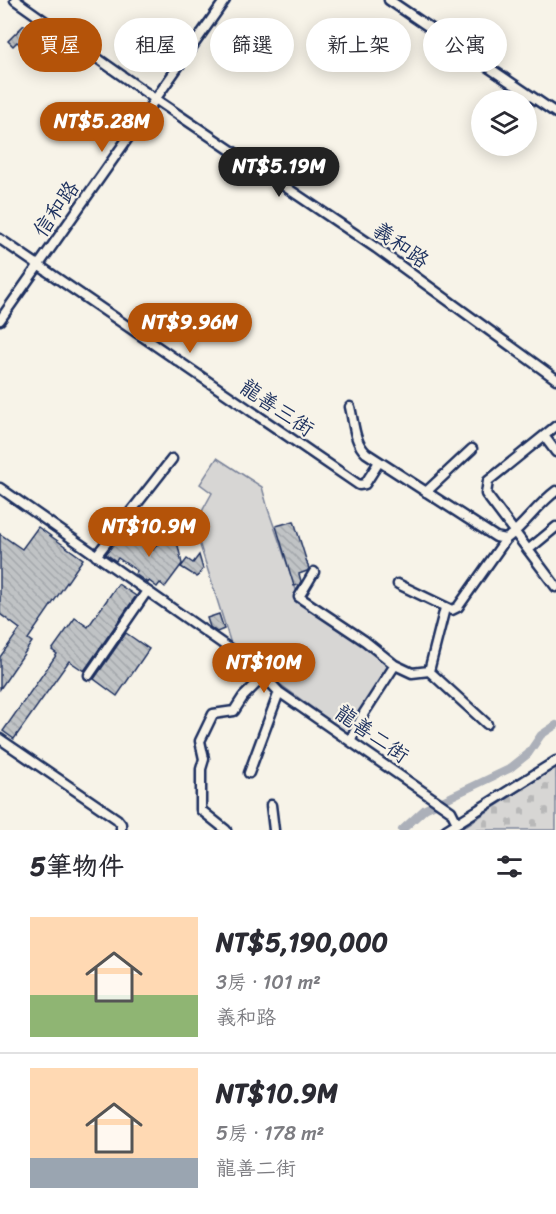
<!DOCTYPE html>
<html lang="zh-TW">
<head>
<meta charset="utf-8">
<style>
	body { margin:0; font-family:Sriracha,"LXGW WenKai TC",sans-serif; background:#f2f2f3; color:#2b2b33; height:100vh; display:flex; flex-direction:column; font-size:22px; white-space:nowrap }
	* { box-sizing:border-box; margin:0 }
	p { font-size:20px; color:#7c7c81 }
	.icon { flex:none; width:33px; height:33px; fill:none; stroke:currentColor; stroke-width:2; stroke-linecap:round; stroke-linejoin:round }
	.map { position:relative; height:830px; overflow:hidden }
	.drawer { display:flex; flex-direction:column; background:#fff; flex:1 }
	.drawer>* { flex:none }
	.top-card { position:absolute; left:18px; top:18px; width:520px; height:54px; display:flex; gap:12px }
	.buttons { position:absolute; left:471px; top:90px; display:grid; gap:12px }
	.buttons a { display:grid; place-items:center; width:66px; height:66px; border-radius:50%; background:#fff; box-shadow:0 3px 15px #0003; font-size:30px }
	.price { position:absolute; translate:-50% -51px; padding:0 14px; border-radius:21px; background:#b45309; color:#fff; font-size:20px; line-height:39px; filter:drop-shadow(0 2px 3px #0008) }
	.price::after { content:''; position:absolute; left:50%; top:36px; width:18px; height:14px; margin-left:-9px; background:inherit; clip-path:polygon(0 0,100% 0,50% 100%) }
	.price.current { background:#222; color:#fff }
	ul { padding:0; list-style:none }
	li { display:flex; align-items:center; gap:18px; height:150px; padding:0 30px }
	li+li { border-top:2px solid #e1e1e2 }
	li span { display:grid; place-items:center; flex:none; width:168px; height:120px; border-radius:0px; color:#555 }
	li>.icon { margin-inline-start:auto }
	span .icon { width:72px; height:72px; fill:#fffc; stroke-width:1 }
	li b { font-size:26px }
	h2 { display:flex; justify-content:space-between; align-items:center; height:72px; padding:0 30px; font-size:26px }
	.pill { padding:0 21px; border-radius:27px; background:#fff; box-shadow:0 3px 15px #0003; font-size:21px; line-height:54px }
	.pill.current { background:#b45309; color:#fff }
	.map>svg:first-child { display:block }
</style>
</head>
<body>
<div class="map">
<svg width="556" height="830" viewBox="0 0 556 830">
	<defs>
		<pattern id="cemetery-stones" width="16" height="16" patternUnits="userSpaceOnUse" patternTransform="scale(1.5)"><rect width="16" height="16" fill="#d7d6d4"/><path d="M2 7V4a2 2 0 0 1 4 0v3zM10 15v-3a2 2 0 0 1 4 0v3z" fill="#b8b8b8"/></pattern>
		<pattern id="building-back-hatch" width="6" height="6" patternUnits="userSpaceOnUse" patternTransform="scale(1.5)"><rect width="6" height="6" fill="#c0c3c5"/><path d="M-1 5l2 2M0 0l6 6M5-1l2 2" fill="none" stroke="#a4a8ac"/></pattern>
	</defs>
	<rect width="100%" height="100%" fill="#f7f3e8"/>
	<filter id="ink" filterUnits="userSpaceOnUse"><feTurbulence type="fractalNoise" baseFrequency=".0167" numOctaves="2"/><feDisplacementMap in="SourceGraphic" scale="12" xChannelSelector="R" yChannelSelector="G"/><feConvolveMatrix kernelMatrix="1 2 1 2 8 2 1 2 1" color-interpolation-filters="sRGB"/></filter>
	<g filter="url(#ink)">
		<path fill="#d7d6d4" stroke="#798299" stroke-width="1.5" d="M217,458l45,29 6,22 33,95 61,39 26,20 -2,13 -39,57 -70,-51 -46,-38 -37,-118 18,-33 -12,-9z"/>
		<path fill="url(#cemetery-stones)" stroke="#798299" stroke-width="1.5" d="M556,767v63h-97z"/>
		<g fill="none" stroke-linecap="round" stroke-linejoin="round">
			<path stroke="#acb0b9" stroke-width="8" d="M402,830l23,-21 84,-40 19,-15 13,-19 15,-10"/>
		</g>
		<path fill="url(#building-back-hatch)" stroke="#1b2f5e" stroke-width="1.5" d="M24,25l12,7 -2,2 5,4 -11,13 -11,-9 -4,4 -5,-5z
			M294,521l15,48 -2,2 -8,3 2,7 -2,4 -5,1 -18,-60z
			M38,527l45,32 -55,80 4,3 -32,47v-32l20,-28 -20,-15v-80l22,15z
			M124,530l29,20 13,-18 11,9 5,23 -17,23 -5,-4 -3,4 -8,-6 -1,2 -13,-9 2,-3 -19,-13 -2,3 -10,-7z
			M199,555l4,14 -6,8 -16,-10 6,-8 6,4z
			M118,584l18,12 -52,75 -15,-10 -55,78 -11,-8 54,-77 -5,-4 23,-32 13,9z
			M219,614l5,15 -7,3 -7,-5 -3,-9z
			M126,633l23,16 -32,47 -23,-17z"/>
		<g fill="none" stroke-linecap="round" stroke-linejoin="round">
			<g stroke="#1b2f5e" stroke-width="13">
				<path id="minor" d="M15,0l140,99 221,149 180,131
					M389,0l167,113
					M0,239l359,246 6,-1 14,-22
					M0,320l225,-320
					M350,407c4,16 4,35 16,46l130,84 10,2c19,-14 31,-34 50,-48
					M556,426l-68,55 -2,13 70,93
					M544,436l12,16
					M0,488l233,163 31,25 15,16 172,119 6,12
					M426,492l46,-43
					M528,550l28,-23
					M96,556l76,-97
					M314,572l-15,25 66,44 30,24 17,8 17,-2 58,53
					M398,584l54,26 6,-3 48,-68
					M429,671l16,-63
					M89,675l58,-84
					M0,739l117,80 4,5v6
					M350,741l14,-28 31,-48
					M249,773l30,-81
					M271,805l3,25
					M226,830l-25,-20v-41l3,-10 -4,-18 13,-27 21,-3 9,-14 21,-21
					M446,830l110,-69"/>
			</g>
			<use href="#minor" stroke="#f7f3e8" stroke-width="8"/>
		</g>
	</g>
	<g text-anchor="middle" dominant-baseline="central" stroke-width="4.5" stroke-linejoin="round" paint-order="stroke">
		<g font-size="21" fill="#1b2f5e" stroke="#f7f3e8">
			<text transform="translate(56 209) rotate(-55)">信和路</text>
			<text transform="translate(401 245) rotate(35)">義和路</text>
			<text transform="translate(277 408) rotate(34)">龍善三街</text>
			<text transform="translate(372 734) rotate(35)">龍善二街</text>
		</g>
	</g>
</svg>
<div class="buttons">
<a><svg class="icon" aria-label="layers" viewBox="0 0 24 24"><path d="M12 4l9 5-9 5-9-5zM3 14l9 5 9-5"/></svg></a>
</div>
<b class="price" style="left:102px;top:153px">NT$5.28M</b>
<b class="price current" style="left:279px;top:198px">NT$5.19M</b>
<b class="price" style="left:190px;top:354px">NT$9.96M</b>
<b class="price" style="left:149px;top:558px">NT$10.9M</b>
<b class="price" style="left:264px;top:694px">NT$10M</b>
<div class="top-card">
<a class="pill current">買屋</a>
<a class="pill">租屋</a>
<a class="pill">篩選</a>
<a class="pill">新上架</a>
<a class="pill">公寓</a>
</div>
</div>
<section class="drawer">
<h2>5筆物件<svg class="icon" aria-label="filters" viewBox="0 0 24 24"><path d="M4 7h16M4 17h16"/><circle cx="9" cy="7" r="2"/><circle cx="15" cy="17" r="2"/></svg></h2>
<ul>
<li><span style="background:linear-gradient(#ffd9b3 65%,#8fb573 0)"><svg class="icon" aria-label="home" viewBox="0 0 24 24"><path d="M3 11l9-7 9 7M6 9v11h12V9"/></svg></span><div><b>NT$5,190,000</b><p>3房 · 101 m²</p><p>義和路</p></div></li>
<li><span style="background:linear-gradient(#ffd9b3 75%,#9aa5b1 0)"><svg class="icon" aria-label="home" viewBox="0 0 24 24"><path d="M3 11l9-7 9 7M6 9v11h12V9"/></svg></span><div><b>NT$10.9M</b><p>5房 · 178 m²</p><p>龍善二街</p></div></li>
</ul>
</section>
</body>
</html>
